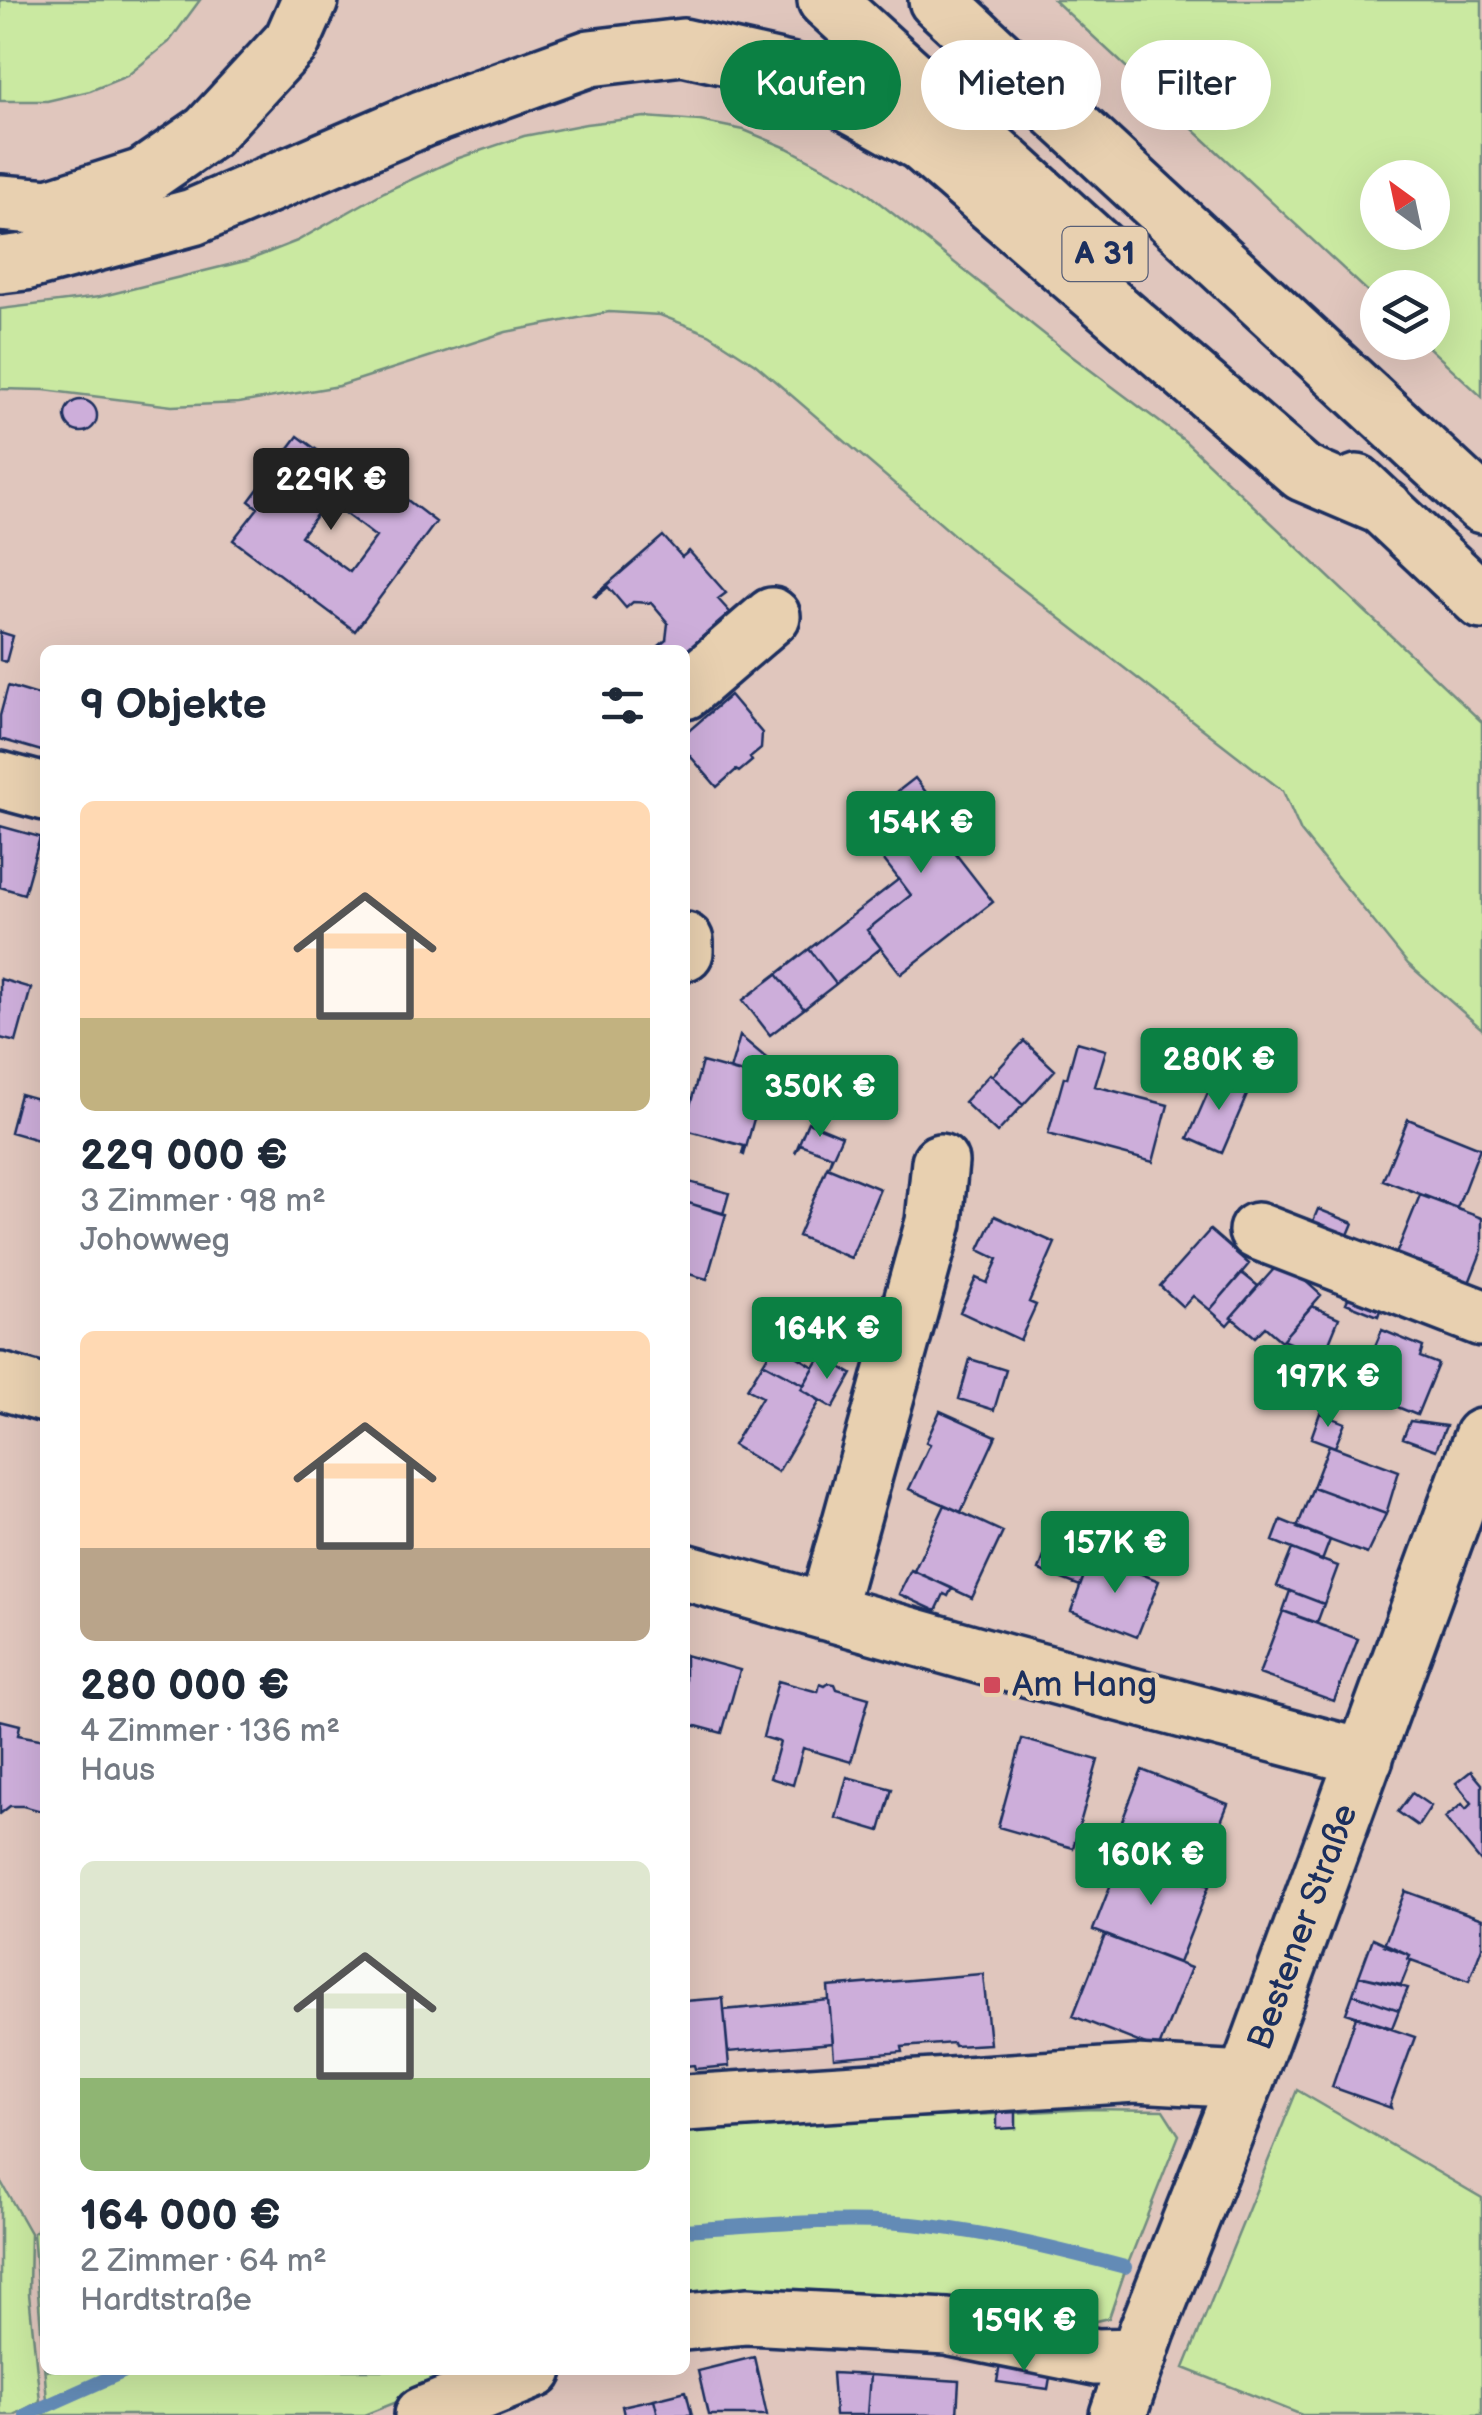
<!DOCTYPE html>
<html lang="de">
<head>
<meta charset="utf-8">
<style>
	body { margin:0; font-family:"Balsamiq Sans",sans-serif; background:#f2f2f3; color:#1f2937; height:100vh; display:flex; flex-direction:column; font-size:38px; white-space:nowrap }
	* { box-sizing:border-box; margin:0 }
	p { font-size:32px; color:#747a83 }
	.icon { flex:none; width:55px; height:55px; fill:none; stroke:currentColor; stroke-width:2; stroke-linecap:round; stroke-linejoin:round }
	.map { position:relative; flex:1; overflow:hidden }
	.panel { position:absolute; left:40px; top:645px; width:650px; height:1730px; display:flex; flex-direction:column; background:#fff; border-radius:15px; box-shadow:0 10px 40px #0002 }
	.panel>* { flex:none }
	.banner { position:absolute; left:720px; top:40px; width:610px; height:90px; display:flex; gap:20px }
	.needle { width:65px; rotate:327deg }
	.fabs { position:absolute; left:1360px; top:160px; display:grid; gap:20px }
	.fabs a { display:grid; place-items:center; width:90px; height:90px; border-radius:50%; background:#fff; box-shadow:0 10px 40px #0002; font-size:50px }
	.price { position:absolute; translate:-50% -85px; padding:0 22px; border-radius:10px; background:#0b8043; color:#fff; font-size:32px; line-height:65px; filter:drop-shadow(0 2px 5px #0008) }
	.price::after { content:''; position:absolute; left:50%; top:60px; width:30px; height:22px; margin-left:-15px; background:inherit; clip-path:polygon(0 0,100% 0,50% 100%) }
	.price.current { background:#222; color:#fff }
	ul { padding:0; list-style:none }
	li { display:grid; align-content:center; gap:20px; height:530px; padding:0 40px }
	li span { display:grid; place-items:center; height:310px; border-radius:15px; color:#555 }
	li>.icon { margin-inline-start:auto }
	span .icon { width:180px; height:180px; fill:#fffc; stroke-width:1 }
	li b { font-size:42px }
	h2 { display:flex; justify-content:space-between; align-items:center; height:120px; padding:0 40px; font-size:42px }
	.chip { padding:0 35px; border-radius:45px; background:#fff; box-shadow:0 10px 40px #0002; font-size:35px; line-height:90px }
	.chip.current { background:#0b8043; color:#fff }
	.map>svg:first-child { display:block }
</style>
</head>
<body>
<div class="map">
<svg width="1482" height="2415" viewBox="0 0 1482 2415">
	<rect width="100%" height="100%" fill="#e0c6bd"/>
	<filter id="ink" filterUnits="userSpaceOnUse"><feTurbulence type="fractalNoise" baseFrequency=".01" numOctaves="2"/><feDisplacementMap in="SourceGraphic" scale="20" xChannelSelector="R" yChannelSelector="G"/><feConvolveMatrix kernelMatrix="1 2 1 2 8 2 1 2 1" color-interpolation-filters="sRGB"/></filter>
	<g filter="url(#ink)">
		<path fill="#cae9a1" stroke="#728c80" stroke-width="2.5" fill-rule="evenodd" d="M0,0h200l-31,42 -42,34 -37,15 -43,10h-47z
			M1054,0h428v397l-58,-54 8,-1v-54h-54l-1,12zM1378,178h54v54h-54z
			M645,117l55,4 44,9 43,18 70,37 216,172 112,84 297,281v307l-74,-65 -107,-132 -18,-41 -315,-244 -213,-183 -46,-30 -49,-19 -51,-3 -103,20 -167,54 -100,17 -67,3 -128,-16 -44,-1v-80l99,-12 150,-37 48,-19 87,-49 72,-33 68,-23 62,-12z
			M1297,2090l185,108v217h-180l-118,-47z
			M1093,2109l70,1 16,25 -51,129c-70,-19 -140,-36 -212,-43 -75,-8 -156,2 -231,7v-99z
			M0,2180l30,53 -1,61 11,107 -26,14h-14z
			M45,2222v148h72l-70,31 -14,-168z
			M869,2226c89,3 170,21 256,45l-16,47 -42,10 -382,-25v-69l38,-3z
			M136,2370h342l-114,45h-332z"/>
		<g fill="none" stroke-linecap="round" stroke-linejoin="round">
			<path stroke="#638bb6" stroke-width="14" d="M685,2230c78,-5 167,-14 245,-4 66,8 130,24 195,41
				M26,2415l101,-45"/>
		</g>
		<path fill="#cdaeda" stroke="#1b2f5e" stroke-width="2.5" fill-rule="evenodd" d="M65 416a16 16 0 1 1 32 0a16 16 0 1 1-32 0Z
			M298,436l100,74 8,-11 30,23 -81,109 -122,-91 25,-32 -9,-7zM327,500l49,37 -26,35 -49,-36z
			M663,536l19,21 7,-6 37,42 -8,6 19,21 -52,44v-14h-23l-3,-4 7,-6 2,-17 -17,-20 -18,-1 -7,6 -18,-21 -12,10 -2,-1z
			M0,632l13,4 -7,26 -6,-2z
			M8,686l37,11v55l-45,-13v-23z
			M730,695l32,38 -1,16 -11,9 2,3 -13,11 -3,-2 -19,17 -32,-37v-16z
			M915,778l44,57 -11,9 45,58 -92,72 -34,-44 44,-35 -55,-71z
			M0,826l40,11 -16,57 -24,-7z
			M899,879l12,16 -44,35 14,18 -45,36 -27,-35z
			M809,949l27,35 -32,25 -27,-35z
			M777,974l27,35 -34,26 -27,-35z
			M0,979l31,9 -15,54 -16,-4z
			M1224,1035l50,23 -16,34 -49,-23z
			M740,1036l31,26 -6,17 -35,-9z
			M1024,1041l31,29 -32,35 -31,-29z
			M1077,1042l29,8 -11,36 73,19 -15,57 -105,-28 16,-57 3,1z
			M702,1062l63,17 -21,76 -2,-1 2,-8 -58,-16 -1,3v-9z
			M990,1074l33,31 -26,28 -33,-31z
			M1216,1074l34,14 -28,65 -34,-15z
			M20,1094l25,7v41l-35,-10z
			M1408,1119l72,29 -23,60 -74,-28z
			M808,1122l34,14 -14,31 4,-11 -32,-12 -5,9z
			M827,1167l53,22 -29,69 -53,-22z
			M689,1182l40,11 -6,21 -38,-12z
			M1420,1195l62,23v32l-13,33 -73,-29z
			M685,1202l41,12 -19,65 -22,-6z
			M1318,1209l35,14 -15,36 -35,-14z
			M995,1216l60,27 -26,59 7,3 -16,35 -60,-28 16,-34 11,5 11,-24 -19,-9z
			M1210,1230l39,34 -39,46 -17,-14 -10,11 -23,-21z
			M1282,1260l39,35 -40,46 -16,-14 -10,10 -24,-20z
			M1242,1273l16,13 -27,31 2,1 -6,7 -17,-15z
			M1353,1287l31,12 -6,17 -32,-13z
			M1312,1306l27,12 -16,39 -41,-17z
			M1382,1330l41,17 -3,10 18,7 -21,51 -61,-25z
			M775,1343l39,24 -10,18 -41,-22z
			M821,1356l31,18 -19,34 -32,-19z
			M970,1359l36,11 -12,40 -35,-11z
			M763,1363l41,22 -3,4 19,12 -42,71 -45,-27 29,-48 -15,-8z
			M940,1411l56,25 -35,76 -52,-23 21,-45 -4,-2z
			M1320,1413l25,10 -10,24 -24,-9z
			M1410,1421l36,5 -10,24 -33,-12z
			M1329,1445l70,26 -13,43 -73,-27z
			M1313,1487l73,27 -19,40 -70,-26z
			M945,1505l58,27 -31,66 -58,-27z
			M1281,1520l49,20 -8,21 -49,-20z
			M1056,1524l23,9 -17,46 -23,-9z
			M1079,1533l19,7 -18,46 -18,-7z
			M1292,1549l46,17 -14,38 -47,-18z
			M1092,1554l67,27 -22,56 -66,-26z
			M911,1570l41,18 -4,8 -4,-2 -8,17 -37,-17z
			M1290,1591l34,13 -7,19 -34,-12z
			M1283,1611l75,28 -24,62 -75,-27z
			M685,1655l55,15 -18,63 -37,-10z
			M778,1681l40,11 2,-8 5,2 4,-3 6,1 2,5 32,9 -18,64 -48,-14 -10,37 -23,-7 10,-36 -17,-5z
			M0,1720l20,5 -2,10 27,5v72l-22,-6h-13l-10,8z
			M1022,1739l76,21 -25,88 -75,-21z
			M1142,1770l86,34 -31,78 -86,-33z
			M1471,1771l11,13v79l-37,-45 17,-14 4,5 6,-6 -16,-20z
			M847,1777l45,12 -12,42 -44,-13z
			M1412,1793l19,13 -13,20 -20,-14z
			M1123,1853l86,33 -30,77 -86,-33z
			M1405,1891l77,28v28l-13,34 -58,-21 -3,-1 2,-4 -26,-10z
			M1105,1935l86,33 -33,82 -85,-34z
			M1373,1938l37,17 -2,4 3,1 -10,25 -42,-9z
			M981,1974h2l7,70 -36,2 -1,-3 -51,4 1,5 -69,6 -6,-71z
			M1359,1976l49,12 -9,22 -46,-16z
			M1353,1994l46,16 -7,18 -46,-15z
			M723,1998l6,68 -34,3 -1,-4 -9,1v-65z
			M829,2000l4,43 -105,9 -4,-42z
			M1356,2017l59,20 -25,68 1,3 -59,-21z
			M1016,2112v16l-19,1v-16z
			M754,2357l13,58h-59l-10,-44z
			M1001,2358l51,8 -4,23 -51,-7z
			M832,2373l38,2 -3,40h-32z
			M870,2375l89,6 -2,34h-90z
			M686,2391l6,24h-34l-4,-16z
			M654,2399l4,16h-34l-2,-9z"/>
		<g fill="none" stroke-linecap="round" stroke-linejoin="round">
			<g stroke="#1b2f5e" stroke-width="62">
				<path id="minor" d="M685,691l87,-75
					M0,780l45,12
					M685,941v11
					M1257,1231l225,87
					M0,1381l45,13
					M685,1572l322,91 358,95
					M826,1612l108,-390 6,-60
					M685,2103l450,-29 111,6
					M685,2322l62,-6 200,11 149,30 43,-1
					M423,2415l112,-45
					M1118,2415l29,-84 99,-251 236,-643"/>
			</g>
			<g stroke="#1b2f5e" stroke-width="62">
				<path id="highway" d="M826,0l275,250
					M937,0l545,505
					M0,203l49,4 94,-30 65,-45 84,-91 18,-41
					M0,265l25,-3 168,-45 231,-99 166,-60 93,-11 110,25 128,71 382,330 82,35
					M1357,483l125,118"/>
			</g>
			<use href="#minor" stroke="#e8d0b0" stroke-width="55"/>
			<use href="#highway" stroke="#e8d0b0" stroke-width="55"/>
		</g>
	</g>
	<rect fill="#d1495b" stroke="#e8d0b0" stroke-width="4" x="982" y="1675" width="20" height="20" rx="5"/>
	<g text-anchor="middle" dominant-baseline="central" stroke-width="10" stroke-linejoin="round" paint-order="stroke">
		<rect fill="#e8d0b0" stroke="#585f77" stroke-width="2.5" x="1062.5" y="227" width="85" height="54" rx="8"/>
		<g font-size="32" font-weight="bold" fill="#1b2f5e">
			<text x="1105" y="254">A 31</text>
		</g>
		<g font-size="35" fill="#1b2f5e" stroke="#e8d0b0" text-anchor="start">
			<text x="1012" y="1685">Am Hang</text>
		</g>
		<g font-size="35" fill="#1b2f5e" stroke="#e8d0b0">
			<text transform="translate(1303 1927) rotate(-70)">Bestener Straße</text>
		</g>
	</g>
</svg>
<div class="fabs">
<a><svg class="needle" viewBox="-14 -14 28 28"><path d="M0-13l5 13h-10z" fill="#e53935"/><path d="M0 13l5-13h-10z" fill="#747a83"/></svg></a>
<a><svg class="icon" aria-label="layers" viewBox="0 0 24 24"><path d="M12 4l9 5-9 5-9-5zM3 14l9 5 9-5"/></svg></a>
</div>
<b class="price current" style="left:331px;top:533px">229K €</b>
<b class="price" style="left:921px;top:876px">154K €</b>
<b class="price" style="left:1219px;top:1113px">280K €</b>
<b class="price" style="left:820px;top:1140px">350K €</b>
<b class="price" style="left:827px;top:1382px">164K €</b>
<b class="price" style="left:1328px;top:1430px">197K €</b>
<b class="price" style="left:1115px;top:1596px">157K €</b>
<b class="price" style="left:1151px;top:1908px">160K €</b>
<b class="price" style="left:1024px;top:2374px">159K €</b>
<div class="banner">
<a class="chip current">Kaufen</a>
<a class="chip">Mieten</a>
<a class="chip">Filter</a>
</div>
<section class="panel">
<h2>9 Objekte<svg class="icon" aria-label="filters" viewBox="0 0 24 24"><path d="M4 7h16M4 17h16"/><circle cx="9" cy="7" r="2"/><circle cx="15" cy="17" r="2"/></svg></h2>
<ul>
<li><span style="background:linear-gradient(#ffd9b3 70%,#c2b280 0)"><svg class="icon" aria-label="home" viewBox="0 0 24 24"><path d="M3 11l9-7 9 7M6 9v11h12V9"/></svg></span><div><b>229 000 €</b><p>3 Zimmer · 98 m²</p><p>Johowweg</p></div></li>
<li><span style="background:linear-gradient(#ffd9b3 70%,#b9a48a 0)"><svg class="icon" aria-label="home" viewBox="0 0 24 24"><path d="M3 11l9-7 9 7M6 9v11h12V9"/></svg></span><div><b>280 000 €</b><p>4 Zimmer · 136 m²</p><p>Haus</p></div></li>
<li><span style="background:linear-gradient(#dfe7d0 70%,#8fb573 0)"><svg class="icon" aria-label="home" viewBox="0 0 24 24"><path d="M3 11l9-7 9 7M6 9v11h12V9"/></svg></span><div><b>164 000 €</b><p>2 Zimmer · 64 m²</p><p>Hardtstraße</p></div></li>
</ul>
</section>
</div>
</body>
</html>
